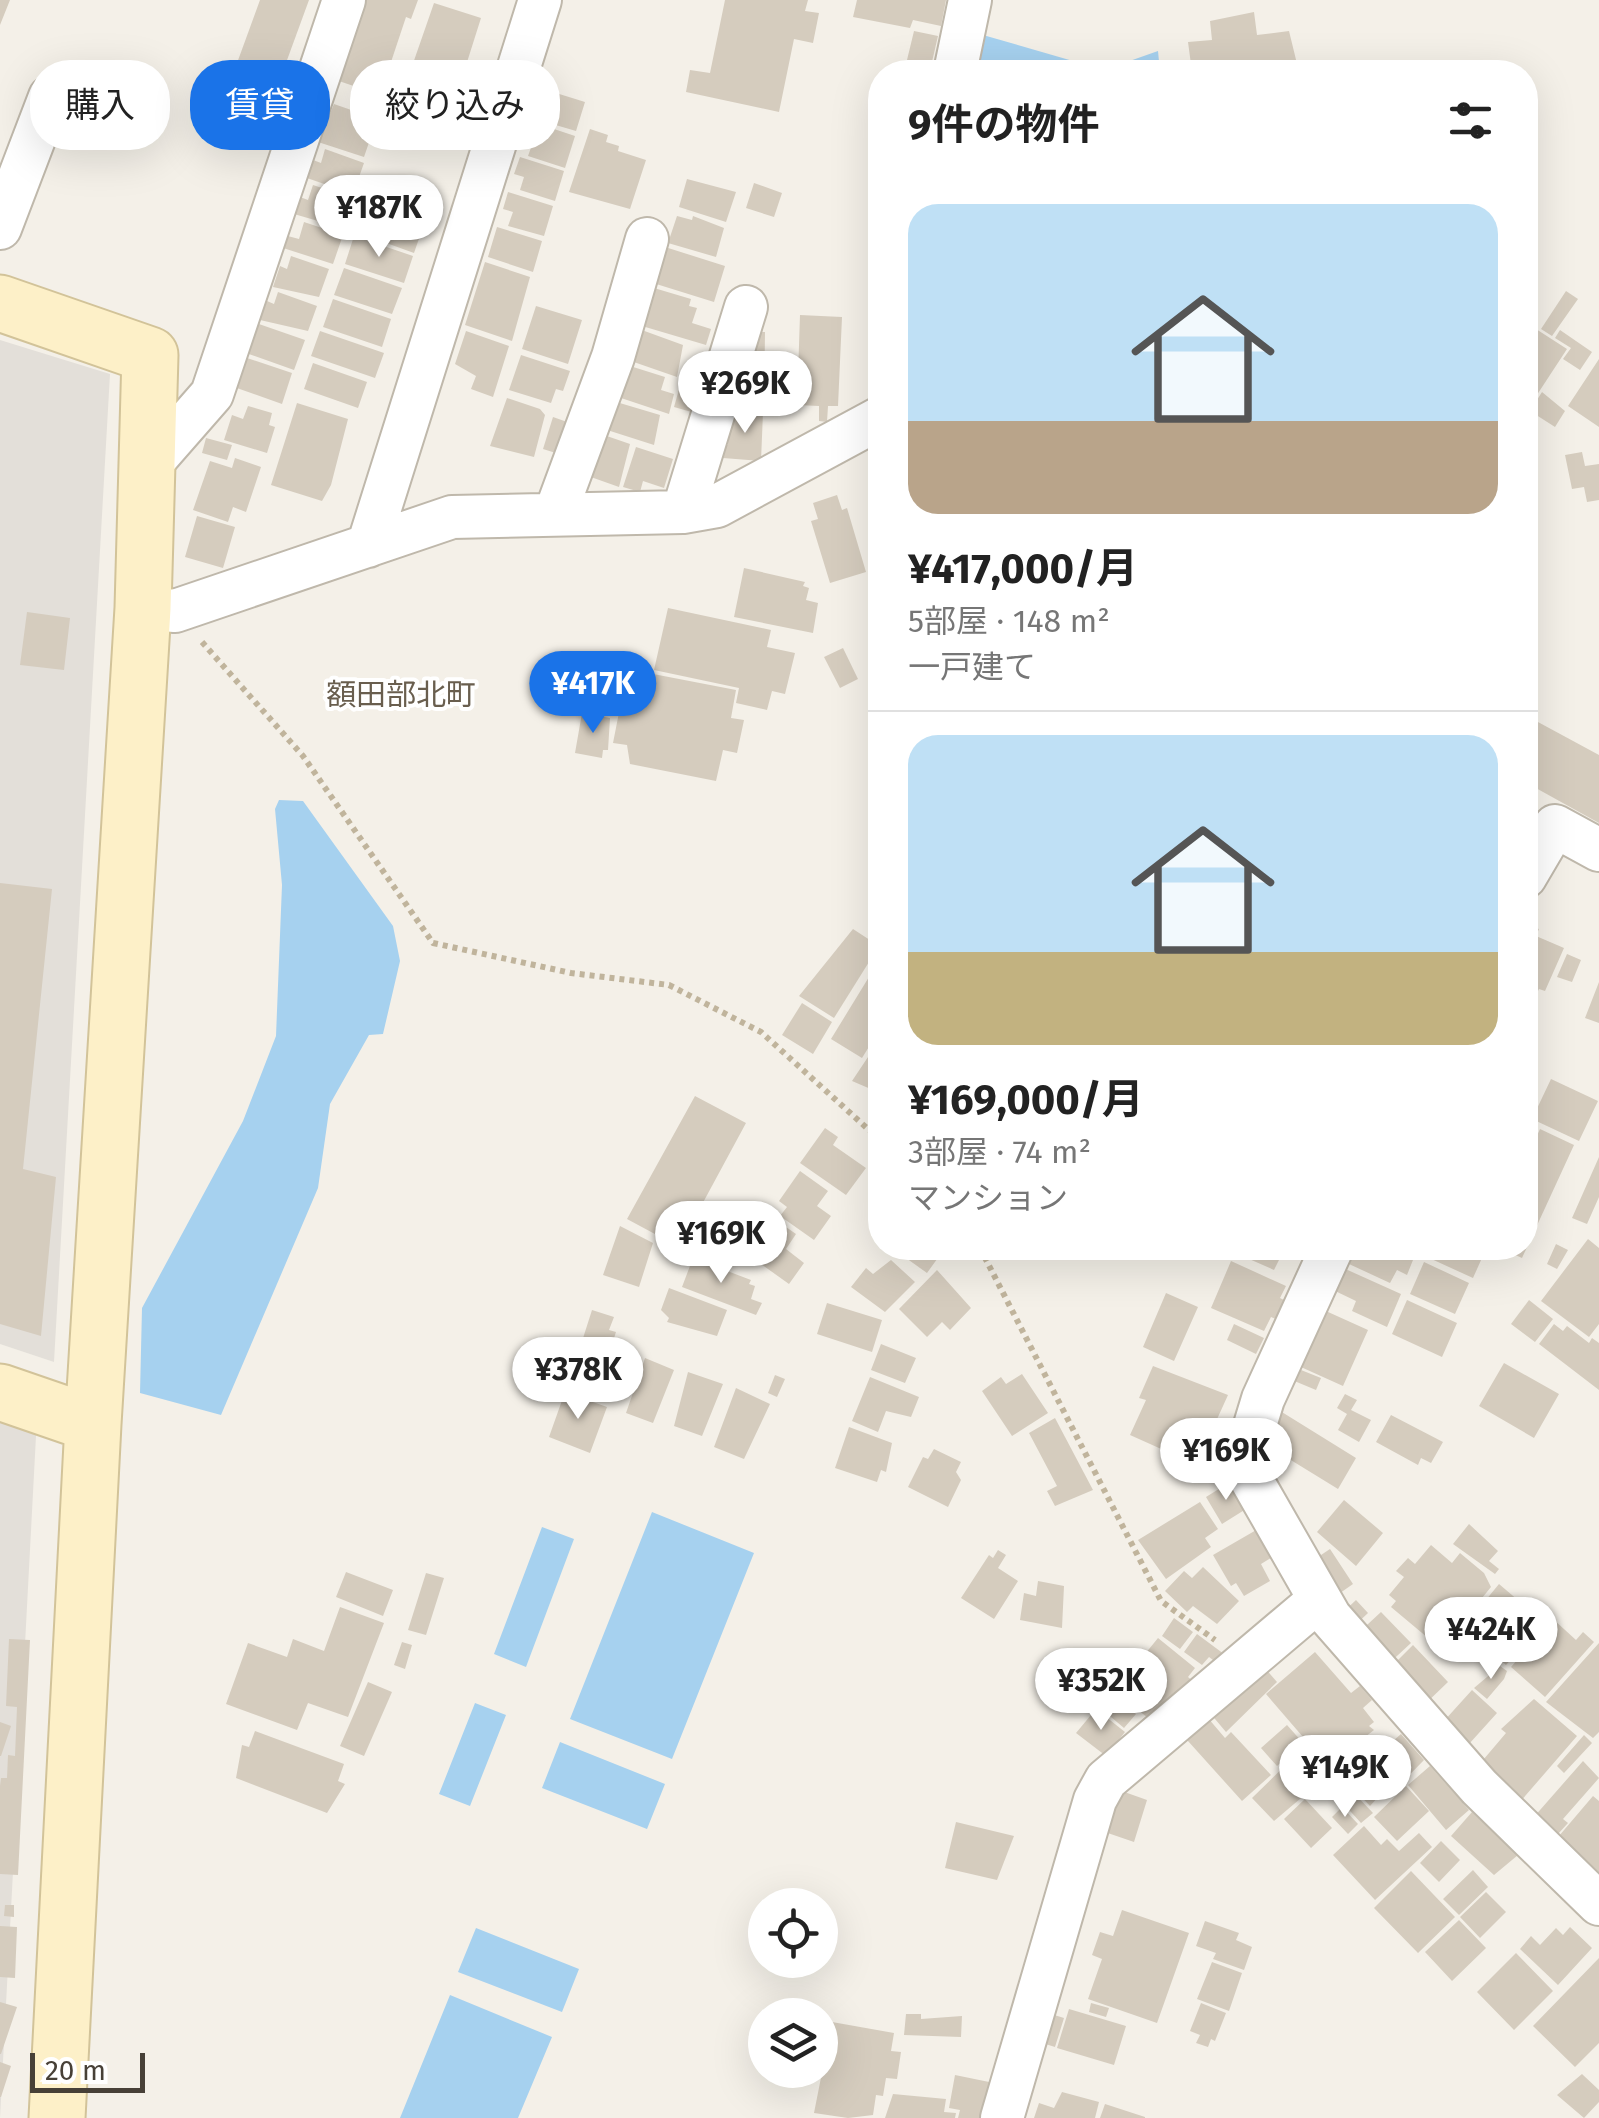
<!DOCTYPE html>
<html lang="ja">
<head>
<meta charset="utf-8">
<style>
	body { margin:0; font-family:"Fira Sans","Noto Sans JP",sans-serif; background:#f2f2f2; color:#222; height:100vh; display:flex; flex-direction:column; font-size:38px; white-space:nowrap }
	* { box-sizing:border-box; margin:0 }
	p { font-size:32px; color:#767676 }
	.icon { flex:none; width:55px; height:55px; fill:none; stroke:currentColor; stroke-width:2; stroke-linecap:round; stroke-linejoin:round }
	.map { position:relative; flex:1; overflow:hidden }
	.details { position:absolute; left:868px; top:60px; width:670px; height:1200px; display:flex; flex-direction:column; background:#fff; border-radius:40px; box-shadow:0 10px 40px #0002 }
	.details>* { flex:none }
	.hud { position:absolute; left:30px; top:60px; width:688px; height:90px; display:flex; gap:20px }
	.tools { position:absolute; left:748px; top:1888px; display:grid; gap:20px }
	.tools a { display:grid; place-items:center; width:90px; height:90px; border-radius:50%; background:#fff; box-shadow:0 10px 40px #0002; font-size:50px }
	.scale { position:absolute; left:30px; bottom:25px; width:115px; box-sizing:border-box; padding-left:10px; border:5px solid #474037; border-top:0; font-size:28px; line-height:35px; white-space:nowrap; color:#474037; -webkit-text-stroke:8px #fff; paint-order:stroke }
	.price { position:absolute; translate:-50% -85px; padding:0 22px; border-radius:35px; background:#fff; color:#222; font-size:32px; line-height:65px; filter:drop-shadow(0 2px 5px #0008) }
	.price::after { content:''; position:absolute; left:50%; top:60px; width:30px; height:22px; margin-left:-15px; background:inherit; clip-path:polygon(0 0,100% 0,50% 100%) }
	.price.current { background:#1a73e8; color:#fff }
	ul { padding:0; list-style:none }
	li { display:grid; align-content:center; gap:20px; height:530px; padding:0 40px }
	li+li { border-top:2px solid #e0e0e0 }
	li span { display:grid; place-items:center; height:310px; border-radius:30px; color:#555 }
	li>.icon { margin-inline-start:auto }
	span .icon { width:180px; height:180px; fill:#fffc; stroke-width:1 }
	li b { font-size:42px }
	h2 { display:flex; justify-content:space-between; align-items:center; height:120px; padding:0 40px; font-size:42px }
	.tag { padding:0 35px; border-radius:40px; background:#fff; box-shadow:0 10px 40px #0002; font-size:35px; line-height:90px }
	.tag.current { background:#1a73e8; color:#fff }
	.map>svg:first-child { display:block }
</style>
</head>
<body>
<div class="map">
<svg width="1599" height="2118" viewBox="0 0 1599 2118">
	<rect width="100%" height="100%" fill="#f4f0e8"/>
	<path fill="#e3dfd9" d="M0,340l110,34 -56,988 -54,-18z
		M0,1405l37,12 -37,701z"/>
	<path fill="#a6d1ef" d="M983,35l121,35 54,-19 2,21h-184z
		M279,800l24,1 90,125 7,35 -17,73 -14,1 -39,69 -12,84 -97,227 -81,-22 2,-85 101,-187 33,-85 6,-151 -7,-76z
		M652,1512l102,41 -82,206 -102,-40z
		M542,1527l32,12 -48,128 -32,-13z
		M475,1703l31,12 -36,91 -31,-12z
		M560,1742l105,42 -18,45 -105,-41z
		M476,1928l103,41 -17,43 -104,-40z
		M450,1995l102,42 -34,81h-118z"/>
	<path fill="#d5ccbe" d="M0,0h10l-10,25z
		M260,0h49l-49,134 -43,-16z
		M362,0h56l-7,19 -5,-2 -26,78 -44,-15z
		M725,0h83l-3,11 14,2 -6,30 -19,-4 -15,73 -93,-20 4,-22 20,3z
		M857,0h89l-5,26 -28,-6 -3,8 -57,-11z
		M434,3l47,15 -38,120 -50,-17z
		M1254,12l3,23 32,-4 10,41h-107l-4,-30 24,-2 -2,-19z
		M914,31l24,5 -7,30 -24,-6z
		M540,88l45,14 -9,29 -34,-10 5,-14 -11,-3z
		M334,104l43,15 -13,38 -46,-15z
		M530,121l45,15 -10,32 -37,-12 6,-17 -9,-2z
		M590,129l18,6 -2,7 13,4 -1,5 28,9 -16,49 -61,-17z
		M325,149l39,14 -11,31 -46,-16 6,-18 8,3z
		M520,157l44,14 -9,30 -35,-11 4,-13 -10,-3z
		M687,179l49,13 -10,30 -47,-15z
		M754,183l28,10 -8,24 -28,-9z
		M313,185l39,13 -10,30 -48,-14 6,-17 8,3z
		M508,192l45,14 -9,30 -36,-10 5,-14 -10,-3z
		M366,203l53,19 4,5 -9,26 -58,-21z
		M677,216l15,4 1,-4 31,12 -8,29 -48,-14z
		M304,222l39,13 -10,29 -53,-17 4,-12 15,4z
		M497,227l45,14 -9,31 -45,-15z
		M354,236l59,20 -9,27 -59,-19z
		M665,247l60,19 -11,36 -61,-19z
		M291,256l38,13 -10,28 -46,-10 7,-21 7,3z
		M485,262l45,15 -18,64 -47,-16z
		M344,268l58,20 -10,26 -58,-19z
		M654,288l37,11 -2,7 8,2 -5,15 19,6 -5,16 -64,-19z
		M1566,291l12,8 -26,37 -11,-7z
		M278,292l39,14 -9,25 -48,-11 7,-19 7,3z
		M333,299l58,20 -9,28 -59,-20z
		M536,306l46,14 -14,44 -46,-15z
		M800,315l42,2 -4,89h-10l-1,16 -8,-1v-15l-22,-1z
		M256,323l49,17 -11,30 -48,-17z
		M639,329l44,16 -6,32 -49,-17z
		M1536,329l31,20 -38,58 -4,-62z
		M1560,330l32,22 -12,18 -17,-11 8,-11 -16,-10z
		M320,331l64,22 -9,25 -64,-22z
		M466,331l43,15 -16,51 -22,-8 5,-13 -21,-12z
		M753,332h12l-1,75 -27,-1z
		M521,355l49,16 -7,20 -7,-2 -5,14 -42,-13z
		M244,357l48,16 -10,31 -48,-17z
		M1599,359v68l-31,-21z
		M313,363l54,19 -9,26 -54,-19z
		M630,366l35,11 -4,13 13,4 -5,20 -48,-16z
		M686,367l23,7 -3,10 -23,-7z
		M680,386l21,6 -6,21 -21,-6z
		M1542,392l23,19 -10,16 -25,-16z
		M507,398l33,11 5,6 -11,42 -44,-11z
		M613,401l47,14 -6,30 -50,-16z
		M297,403l51,16 -17,66 -9,16 -51,-16z
		M248,406l24,7 -3,12 6,2 -8,26 -43,-13 8,-25 11,4z
		M729,411l34,1 -2,49 -38,-3v-13h5z
		M553,417l17,6 -11,31 -16,-5z
		M601,434l29,10 -11,43 -31,-11z
		M206,438l26,7 -5,15 -25,-7z
		M636,447l37,12 -9,29 -21,-7 -3,11 -17,-5z
		M1582,452l3,14 14,-2v36l-12,2 -3,-15 -12,2 -7,-34z
		M235,458l26,9 -15,45 -13,-5 -5,15 -35,-12 17,-49 22,7z
		M837,495l5,15 5,-2 19,64 -36,11 -19,-62 7,-2 -5,-16z
		M197,516l38,11 -12,41 -38,-11z
		M744,568l61,14 -2,4 6,2 -3,12 12,3 -5,30 -79,-16z
		M668,608l103,22 -4,17 28,6 -10,41 -13,-3 -5,19 -31,-7 3,-15 -85,-18z
		M27,612l43,6 -6,52 -44,-5z
		M843,648l15,31 -18,9 -16,-31z
		M648,673l88,17 -5,28 13,2 -7,33 -14,-3 -7,31 -86,-17 -3,-19 -14,-2 12,-61 14,2 2,-10z
		M582,713l28,5 -2,32h-5l-1,8 -27,-5z
		M1525,715l74,40v68l-74,-41z
		M0,883l52,6 -29,280 33,8 -15,159 -41,-12z
		M1525,923l14,6 -3,7 28,12 -19,43 -6,-2 -2,4 -12,-5z
		M853,929l26,17 -45,72 -35,-22z
		M1567,954l14,6 -9,22 -15,-5z
		M880,959v70l-18,29 -31,-19z
		M1599,982v41l-14,-5z
		M802,1003l30,19 -19,32 -31,-19z
		M880,1039v54l-28,-12z
		M1551,1079l47,22 -19,40 -47,-22z
		M695,1096l51,27 -67,124 -52,-28z
		M825,1128l13,9 -5,8 33,23 -20,27 -46,-32z
		M1540,1129l34,16 -52,113 -22,-10h25v-86z
		M1599,1157v40l-12,27 -15,-6z
		M800,1171l28,20 -11,15 14,10 -17,24 -34,-24 7,-9 -8,-6z
		M773,1218l23,16 -10,15 18,14 -15,21 -42,-30z
		M620,1226l33,17 -14,44 -36,-12z
		M1588,1239l11,9v76l-10,13 -48,-36z
		M1556,1244l12,6 -11,19 -10,-5z
		M892,1248h47l-3,4 4,3 -13,18z
		M1224,1248h61l-11,22z
		M1365,1248h34l16,7 -8,20 -10,-5 -7,13 -41,-19 4,-10 8,3z
		M1432,1248h50l4,1 -13,29 -46,-21z
		M693,1258l58,22 -2,4 6,2 -4,13 11,4 -6,12 -74,-28z
		M891,1260l24,22 -30,30 -34,-25 15,-19 7,6z
		M1231,1261l55,25 -6,12 6,3 -8,19 -7,-3 -7,14 -53,-23z
		M1424,1262l45,21 -14,31 -45,-20z
		M1341,1267l60,27 -14,33 -35,-16 4,-10 -25,-12z
		M937,1270l34,38 -21,22 -8,-8 -15,15 -28,-28z
		M669,1288l58,22 -10,26 -50,-14 2,-4 -8,-8z
		M1166,1293l32,14 -24,54 -31,-14z
		M1407,1300l50,23 -15,34 -50,-23z
		M1529,1300l24,19 -18,23 -24,-18z
		M827,1303l55,17 -10,32 -55,-18z
		M1317,1307l51,23 -25,56 -51,-23z
		M592,1310l22,7 -5,13 7,2 -16,49 -8,-2 -3,7 -19,-7z
		M1234,1324l30,14 -8,16 -29,-14z
		M1554,1324l9,7 4,-5 22,17 3,-5 7,5v47l-60,-46z
		M881,1344l35,14 -11,25 -34,-13z
		M645,1358l29,12 -21,53 -27,-10z
		M1504,1363l55,31 -25,44 -55,-32z
		M1153,1366l75,29 -15,33 -8,-3 -17,36 -58,-26 16,-35 -7,-2z
		M1296,1368l25,10 -5,12 -24,-10z
		M688,1372l35,12 -21,52 -28,-10z
		M1022,1374l26,39 -36,23 -30,-45 19,-14 5,7z
		M775,1375l10,4 -8,18 -9,-4z
		M870,1377l49,20 -8,20 -25,-6 -8,21 -26,-11z
		M736,1388l34,16 -26,55 -30,-12z
		M565,1392l42,15 -17,46 -41,-16z
		M1345,1394l12,6 -6,10 20,10 -12,22 -21,-12 9,-16 -10,-6z
		M1277,1409l79,49 -18,31 -80,-49z
		M1391,1415l52,27 -12,21 -10,-5 -3,7 -42,-23z
		M1055,1418l38,72 -38,16 -8,-15 10,-5 -28,-53z
		M849,1427l43,16 -6,29 -5,-2 -4,12 -42,-14z
		M934,1449l27,13 -5,10 5,8 -13,27 -40,-20 15,-30 5,2z
		M1230,1482l16,27 -24,15 -16,-27z
		M1344,1500l39,33 -27,33 -39,-34z
		M1200,1502l18,27 -13,9 6,9 -45,32 -28,-39z
		M1469,1524l29,27 -9,10 10,8 -4,5 -42,-30z
		M1258,1529l16,27 -13,8 9,17 -26,15 -8,-13 -5,3 -18,-31z
		M1431,1545l21,18 8,-10 24,20 7,14 -22,27 -7,-6 -28,35 -43,-36 5,-6 -7,-6 15,-18 -8,-6 12,-13 7,6z
		M1330,1549l23,35 -23,16 -24,-35z
		M998,1550l8,5 -8,13 20,13 -24,38 -33,-21 28,-43 4,3z
		M1203,1567l36,34 -22,23 -24,-18 -6,6 -22,-21 19,-20 8,7z
		M346,1572l47,18 -10,26 -47,-19z
		M426,1573l18,5 -18,57 -18,-5z
		M1038,1581l26,5 -2,42 -42,-8 4,-27 12,3z
		M1499,1584l20,17 -8,10 5,5 -23,28 -26,-21z
		M1356,1600l12,13 -18,17 -12,-13z
		M340,1607l44,16 -36,94 -40,-14 -11,27 -71,-26 22,-61 39,14 6,-18 31,12z
		M1381,1612l30,31 -27,25 -30,-31z
		M1526,1613l15,14 -35,38 -15,-13z
		M1174,1618l19,14 -13,17 -18,-13z
		M1553,1619l23,21 7,-8 11,10 -49,55 -34,-30z
		M1197,1634l31,23 -7,9 -12,-9 -7,8 -18,-13z
		M1158,1638l37,30 -7,9 7,6 -41,40 -39,-32z
		M9,1639l21,1 -12,235 -18,-1v-88l1,-8h6l1,-23 7,1 2,-49 -11,-1z
		M402,1642l10,3 -7,24 -11,-4z
		M1599,1643v89l-6,6 -47,-36z
		M1413,1645l35,37 -26,25 -35,-36z
		M1315,1652l36,41 9,-7 12,14 -9,8 11,14 -5,4 5,4 -46,36 -62,-72z
		M1257,1659l20,23 -51,50 -22,-26z
		M1500,1666l7,5 -3,8 -17,20 -13,-11z
		M368,1682l24,10 -28,64 -24,-10z
		M1472,1690l25,23 -28,31 14,13 -9,11 -40,-36z
		M1110,1691l26,23 -12,14 -26,-22z
		M1534,1699l43,37 -57,66 -42,-36 28,-33 -5,-4z
		M1096,1709l29,23 -19,24 -30,-23z
		M1202,1711l23,27 6,-6 40,43 -29,26 -63,-70z
		M0,1722l11,4 -10,30h-1z
		M1287,1725l16,18 -26,23 -16,-18z
		M255,1731l89,33 -6,17 7,3 -18,29 -91,-35 6,-33 7,2z
		M1401,1734l23,26 -37,38 -26,-29z
		M1584,1735l8,8 -28,30 -7,-7z
		M1303,1748l24,19 -5,5 5,4 -53,45 -22,-23z
		M1583,1761l16,17 -36,41 5,4 -20,22 -22,-19z
		M1430,1766l39,44 -23,20 -38,-45z
		M1360,1775l20,20 -10,11 -20,-21z
		M1406,1786l23,25 -32,30 -23,-24z
		M1116,1789l31,11 -13,42 -35,-12z
		M1352,1791l21,22 -12,10 -20,-22z
		M1593,1796l6,5v81l-46,-39z
		M1305,1799l27,29 -21,20 -27,-29z
		M1342,1807l16,17 -10,10 -16,-17z
		M1472,1812l46,43 -24,20 -43,-39z
		M956,1822l58,14 -17,44 -52,-12z
		M1364,1826l17,19 6,-6 12,12 20,-18 13,14 -57,53 -42,-45z
		M1441,1841l19,19 -21,22 -19,-19z
		M1473,1870l15,17 -29,28 -16,-16z
		M1411,1871l44,46 -37,36 -44,-45z
		M1486,1892l20,20 -26,26 -20,-21z
		M5,1905h9v12l-10,-1z
		M1122,1910l67,23 -32,90 -69,-24 14,-40 -10,-4 8,-23 13,4z
		M1459,1920l27,28 -34,33 -27,-29z
		M1205,1921l34,12 -3,7 16,7 -8,23 -31,-11 3,-6 -20,-7z
		M0,1926l17,1 -2,51 -15,-1z
		M1570,1927l22,21 -34,37 -38,-36 11,-13 9,9 16,-17 7,7z
		M1516,1953l37,38 -39,39 -37,-38z
		M1599,1958v85l-24,24 -42,-41z
		M1212,1962l30,11 -13,38 -32,-12z
		M0,2002l17,5 -16,47h-1z
		M1091,2003l18,5 -3,9 -17,-5z
		M1201,2003l25,10 -11,28 -4,-2 -3,8 -12,-4 4,-8 -10,-4z
		M1069,2009l57,17 -12,39 -57,-17z
		M1048,2013l16,5 -9,29 -16,-5z
		M906,2014h15v5l41,-3 -1,21 -57,-2z
		M832,2022l62,11 -3,18 10,1 -4,27 -11,-1 -3,18 -7,-1 -3,20 -25,3 -34,-5z
		M0,2062l11,4 -10,31h-1z
		M1582,2074l17,16v12l-15,16 -27,-23z
		M955,2075l39,8 -7,35h-29l2,-8 -11,-2z
		M1062,2092l37,10 -4,16h-61l5,-15 15,5z
		M893,2094l53,5 -2,13 12,1 -1,5h-70z
		M1105,2104l40,13v1h-45z"/>
	<g fill="none" stroke-linecap="round" stroke-linejoin="round">
		<g stroke="#bfb8ab" stroke-width="46">
			<path id="street" d="M955,72l15,-72
				M0,228l50,-131
				M149,466l63,-72 132,-394
				M683,512l63,-205
				M555,514l58,-157 34,-118
				M368,546l172,-546
				M143,608l32,3 277,-94 231,-5 34,-6 163,-88
				M1525,877l30,-51 44,24
				M1332,1248l-69,151 -20,66 87,152 149,170 120,117
				M1002,2118l93,-318 11,-20 213,-180"/>
		</g>
		<g stroke="#d2c399" stroke-width="59">
			<path id="secondary" d="M0,303l150,52 -7,253 -50,816 -36,694
				M0,1392l93,32"/>
		</g>
		<path stroke="#c0b49c" stroke-width="6" stroke-dasharray="5 5" stroke-linecap="butt" d="M202,642l101,114 130,187 138,30 98,12 92,47 119,108
			M980,1248l181,353 54,39"/>
		<use href="#street" stroke="#fff" stroke-width="42"/>
		<use href="#secondary" stroke="#fdf0c8" stroke-width="55"/>
	</g>
	<g text-anchor="middle" dominant-baseline="central" stroke-width="8" stroke-linejoin="round" paint-order="stroke">
		<g font-size="30" fill="#695e4e" stroke="#fff">
			<text x="401" y="695">額田部北町</text>
		</g>
	</g>
</svg>
<div class="tools">
<a><svg class="icon" aria-label="locate" viewBox="0 0 24 24"><circle cx="12" cy="12" r="6"/><path d="M12 2v4M12 18v4M2 12h4M18 12h4"/></svg></a>
<a><svg class="icon" aria-label="layers" viewBox="0 0 24 24"><path d="M12 4l9 5-9 5-9-5zM3 14l9 5 9-5"/></svg></a>
</div>
<div class="scale">20 m</div>
<b class="price" style="left:379px;top:260px">¥187K</b>
<b class="price" style="left:745px;top:436px">¥269K</b>
<b class="price current" style="left:593px;top:736px">¥417K</b>
<b class="price" style="left:721px;top:1286px">¥169K</b>
<b class="price" style="left:578px;top:1422px">¥378K</b>
<b class="price" style="left:1226px;top:1503px">¥169K</b>
<b class="price" style="left:1491px;top:1682px">¥424K</b>
<b class="price" style="left:1101px;top:1733px">¥352K</b>
<b class="price" style="left:1345px;top:1820px">¥149K</b>
<div class="hud">
<a class="tag">購入</a>
<a class="tag current">賃貸</a>
<a class="tag">絞り込み</a>
</div>
<section class="details">
<h2>9件の物件<svg class="icon" aria-label="filters" viewBox="0 0 24 24"><path d="M4 7h16M4 17h16"/><circle cx="9" cy="7" r="2"/><circle cx="15" cy="17" r="2"/></svg></h2>
<ul>
<li><span style="background:linear-gradient(#bfe0f5 70%,#b9a48a 0)"><svg class="icon" aria-label="home" viewBox="0 0 24 24"><path d="M3 11l9-7 9 7M6 9v11h12V9"/></svg></span><div><b>¥417,000/月</b><p>5部屋 · 148 m²</p><p>一戸建て</p></div></li>
<li><span style="background:linear-gradient(#bfe0f5 70%,#c2b280 0)"><svg class="icon" aria-label="home" viewBox="0 0 24 24"><path d="M3 11l9-7 9 7M6 9v11h12V9"/></svg></span><div><b>¥169,000/月</b><p>3部屋 · 74 m²</p><p>マンション</p></div></li>
</ul>
</section>
</div>
</body>
</html>
